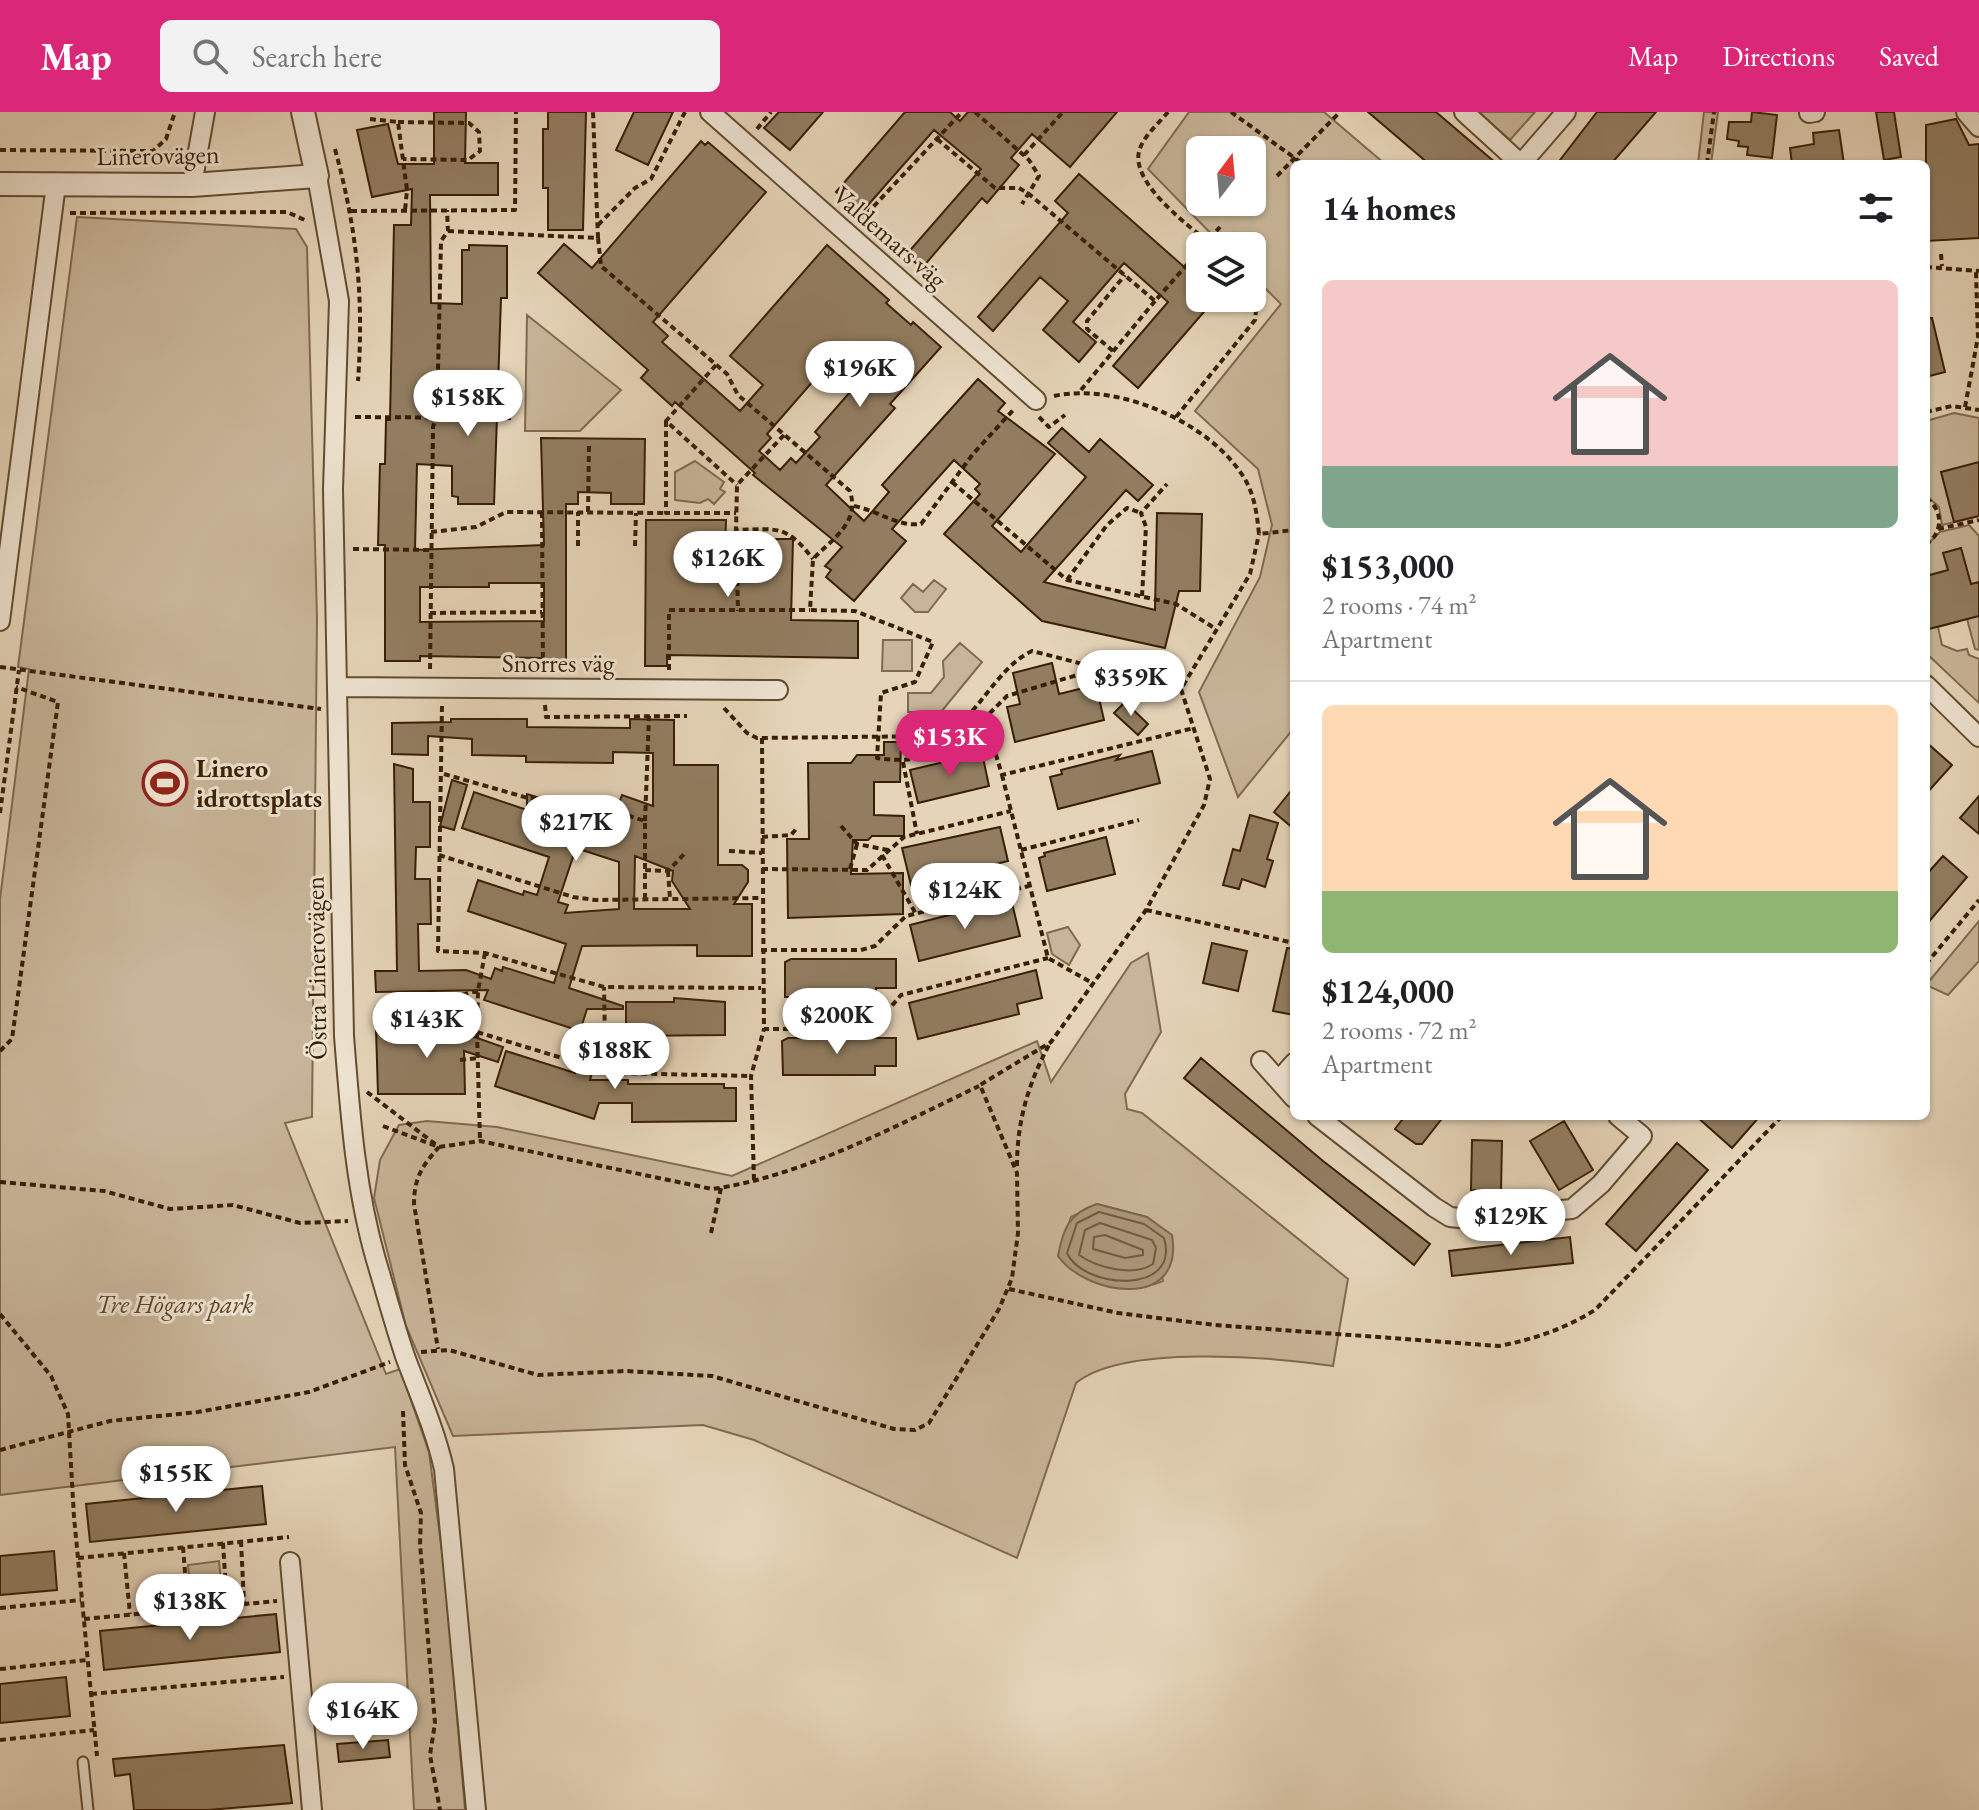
<!DOCTYPE html>
<html lang="en">
<head>
<meta charset="utf-8">
<style>
	body { margin:0; font-family:"EB Garamond",serif; background:#f2f2f2; color:#202124; height:100vh; display:flex; flex-direction:column; font-size:30px; white-space:nowrap }
	* { box-sizing:border-box; margin:0 }
	p { font-size:26px; color:#757577 }
	.icon { flex:none; width:44px; height:44px; fill:none; stroke:currentColor; stroke-width:2; stroke-linecap:round; stroke-linejoin:round }
	.map { position:relative; flex:1; overflow:hidden }
	.side { position:absolute; left:1290px; top:48px; width:640px; height:960px; display:flex; flex-direction:column; background:#fff; border-radius:12px; box-shadow:0 2px 6px #0004 }
	.side>* { flex:none }
	.needle { width:52px; rotate:16deg }
	.fabs { position:absolute; left:1186px; top:24px; display:grid; gap:16px }
	.fabs a { display:grid; place-items:center; width:80px; height:80px; border-radius:12px; background:#fff; box-shadow:0 2px 6px #0004; font-size:40px }
	.price { position:absolute; translate:-50% -68px; padding:0 18px; border-radius:28px; background:#fff; color:#222; font-size:26px; line-height:52px; filter:drop-shadow(0 2px 4px #0008) }
	.price::after { content:''; position:absolute; left:50%; top:48px; width:24px; height:18px; margin-left:-12px; background:inherit; clip-path:polygon(0 0,100% 0,50% 100%) }
	.price.selected { background:#db2777; color:#fff }
	ul { padding:0; list-style:none }
	li { display:grid; align-content:center; gap:16px; height:424px; padding:0 32px }
	li+li { border-top:2px solid #e0e0e0 }
	li span { display:grid; place-items:center; height:248px; border-radius:12px; color:#555 }
	li>.icon { margin-inline-start:auto }
	span .icon { width:144px; height:144px; fill:#fffc; stroke-width:1 }
	li b { font-size:34px }
	h2 { display:flex; justify-content:space-between; align-items:center; height:96px; padding:0 32px; font-size:34px }
	header { display:flex; align-items:center; gap:48px; box-sizing:border-box; height:112px; padding:0 40px; background:#db2777; color:#fff }
	header strong { font-size:38px }
	nav { display:flex; gap:44px; margin-inline-start:auto; font-size:28px }
	.search { width:560px; height:72px; background:#f2f2f2; display:flex; align-items:center; gap:20px; box-sizing:border-box; padding:0 28px; border-radius:12px; color:#757577; font-size:30px }
	.map>svg:first-child { display:block }
</style>
</head>
<body>
<header>
<strong>Map</strong>
<div class="search"><svg class="icon" aria-label="search" viewBox="0 0 24 24"><circle cx="10" cy="10" r="6"/><path d="M15 15l6 6"/></svg>Search here</div>
<nav><a>Map</a><a>Directions</a><a>Saved</a></nav>
</header>
<div class="map">
<svg width="1979" height="1698" viewBox="0 0 1979 1698">
	<rect width="100%" height="100%" fill="#e5d4b8"/>
	<filter id="stains"><feTurbulence type="fractalNoise" baseFrequency=".0025" numOctaves="4"/><feColorMatrix values="0 0 0 0 .2 0 0 0 0 .09 0 0 0 0 .02 0 0 0 .5 -.17"/></filter>
	<radialGradient id="worn" r=".72"><stop offset=".6" stop-color="#630" stop-opacity="0"/><stop offset="1" stop-color="#630" stop-opacity=".3"/></radialGradient>
	<path fill="#c8b599" stroke="#806a4e" stroke-width="2" fill-rule="evenodd" d="M1189,0h135l61,52h-91v564l-56,69 -39,-105 61,-115 12,-52 -14,-56 -63,-58 86,-107 -29,-29v-29h-29l-75,-77zM1200,38h52v52h-52z
		M1479,0h56l-25,28z
		M1704,0h14l-7,52h-13z
		M77,105l219,12 11,18 10,371 -5,499 -27,6 101,251 14,-5 29,83 16,123 20,235h-51l-19,-363 -395,48v-596l29,-230 -11,-2z
		M527,203l94,75 -41,41h-55z
		M1954,301l25,5v98l-37,9 -3,-18 -13,-12v-74z
		M695,349l29,21 -4,7 5,3 -11,12 -6,-5 -8,4 -25,-3v-28z
		M1969,413l10,11v114l-4,-1 -9,-34 -7,2 1,4 -22,6 4,18 15,6 10,-2 2,6 10,4v44l-53,-50v-107l14,-14z
		M934,468l12,9 -18,23h-13l-14,-14 12,-14 10,8z
		M883,528h29v31h-30z
		M960,531l22,19 -41,50h-33v-19h23l13,-16 -1,-16z
		M1979,809v40l-31,34 -22,-10z
		M1068,815l12,18 -11,20 -17,-11 -5,-21z
		M1148,841l13,79 -36,62 2,15 15,4 206,166 -15,87c-61,-9 -209,-22 -257,17l-59,175 -263,-118 -51,-15 -250,11 -47,-110 -32,-128 6,-38 19,-35 28,-4 70,6 235,49 305,-135 14,41 80,-119zM1097,1092l50,13 16,64c-39,16 -76,3 -105,-25l13,-39z
		M219,1449l3,33 -31,3 -3,-32z"/>
	<path fill="#ab967a" stroke="#7d664a" stroke-width="2" d="M1097,1092l50,13 25,18c13,76 -86,61 -114,21 5,-27 11,-43 39,-52z"/>
	<g fill="none" stroke-linecap="round" stroke-linejoin="round">
		<path stroke="#725a3e" stroke-width="2" d="M1099,1100l45,12 20,14c17,58 -81,51 -97,15l10,-30z
			M1100,1111l52,17 4,8 -3,16c-20,13 -55,4 -74,-9l6,-25z
			M1105,1123l38,15v5l-18,3 -32,-9 1,-12z"/>
	</g>
	<path fill="#927d61" stroke="#391f02" stroke-width="2" fill-rule="evenodd" d="M434,0h32l-1,51h33v32h-68l1,108 31,1v-54h7v-5l38,1v52h-6l-7,206h-36v-7l-6,-1v-30l-35,-2 -2,86 129,-5 -3,-107 104,1 -1,65h-33v-11l-33,-1v12h-12v162l-22,-1v-7l-124,-2v5h-35v-116h-7l2,-81h5l1,-44h4l4,-195h17l1,-36 -40,8 -15,-67 31,-6 10,40h36zM489,471h55v38l-124,1v-35h69z
		M548,0h38l-3,118h-35v-42h-5v-59h5z
		M634,0h39l-25,53 -32,-15z
		M779,0h44l-33,38 -26,-22z
		M905,0h45l10,9 8,-9h149l-47,55 -38,-33 -21,24 8,7 -32,38 -5,-5 -60,70 -16,-13 75,-86 -47,-39 -73,83 -25,-21z
		M1368,0h68l61,52h-68z
		M1597,0h59l-45,52h-54z
		M1752,0l25,3 -5,43 -25,-3 1,-8 -10,-1 1,-5 -12,-2 2,-17h22z
		M1876,0h18l7,45 -17,3z
		M1956,7l13,26 10,-1v94l-53,3v-116z
		M1839,18l5,34h-52l-2,-16 24,-4 -1,-11z
		M701,29l4,4 3,-3 58,50 -113,130 15,14 -6,6 78,69 23,-26 -33,-29 97,-111 62,55 -3,3 25,22 2,-3 28,25 -51,57 5,4 -69,77 38,36 25,-29 -7,-7 96,-106 27,24 -7,8 57,43 -63,72 29,26 65,-75 -38,-34 14,-15 27,24 11,-13 53,46 -15,16 -12,-11 -82,92 111,28 2,-97 45,1 -2,77h-21l-14,57 -123,-27 -98,-87 36,-40 -5,-5 5,-5 -26,-24 -62,69 14,12 -52,60 -28,-24 5,-7 -6,-4 17,-19 -89,-72 2,-2 -80,-71 -3,4 -31,-28 7,-8 -110,-97 26,-29 28,24zM842,242l23,21 -50,57 5,5 -24,26 -5,-5 -11,12 -21,-19 12,-13 -4,-4 67,-77 3,3z
		M1079,62l121,107v17h16l-78,90 -25,-22 55,-64 -44,-39 -51,59 23,20 -17,20 -36,-32 25,-29 -28,-24 -47,54 -15,-14 90,-104 -13,-12z
		M1932,206l13,54 -19,5v-58z
		M1979,350v54l-25,6 -13,-50z
		M646,408h80l-1,33 32,-2v-12h36l-2,81 67,1v37l-191,-3v11h-22z
		M1961,436l10,36 8,-2v34l-50,13 -3,-53 22,-6 -5,-17z
		M1052,551l7,31 37,-9 8,35 -89,22 -8,-35 13,-3 -7,-31z
		M1125,590l23,22 -10,11 -24,-22z
		M451,607h76v8l103,1v-9l44,1v45h44v100h24l6,5v12l-14,22h18v52h-55v-11l-115,1 -13,42 54,18v3h-36l-7,22 -96,-31 4,-10 -112,2 -1,-21h22l-3,-207 19,5v33h17v45h-14l-1,32h15l1,45h-13l1,47 47,-1 25,9 4,-11 7,3 1,-4 51,16 12,-39 -98,-33 10,-31 45,15 1,-4 13,4 12,-38 -87,-29 12,-36 53,18v-16l86,26 9,-25 31,11v-53l-40,-1v11l-87,-1v-6l-54,-1v-16l-44,-3v19l-36,-1v-31l59,-1zM576,736l43,14v47l-54,4 3,-8 -10,-3zM635,744l38,15 -1,10 18,28h-56z
		M884,630h17l-1,40h-26v33l30,1v20h-32l-4,4h-15l-2,34 52,-1v41l-115,4 -1,-79h22l-1,-76h43l6,-8h27z
		M1926,630l26,23 -26,29z
		M1152,639l8,32 -102,26 -8,-32 12,-3 -1,-4 59,-15 -4,5z
		M982,641l7,33 -71,17 -8,-33z
		M452,668l15,5 -13,45 -14,-4z
		M1294,675v42l-20,-17z
		M1979,684v38l-19,-16z
		M1250,703l28,8 -11,36 6,2 -8,26 -23,-8 -3,10 -16,-4 10,-36 7,2z
		M1000,715l8,34 -97,24 -9,-37z
		M1106,725l9,37 -68,17 -8,-33 6,-2 -1,-3z
		M1943,744l24,21 -41,48v-50z
		M1000,790l1,5 11,-4 8,33 -101,25 -9,-36z
		M1212,831l35,8 -9,40 -35,-8z
		M1287,836l7,1v66l-21,-4z
		M791,847h105v29h-20v9h-91v-35z
		M1036,858l6,28 -25,6 2,10 -101,25 -9,-36z
		M674,886l51,4v33l-99,1v-34h48z
		M376,917h87v4l40,14 -5,15 -34,-11 1,43h-87z
		M585,926l16,4 -11,38h38v4h96v4h12v33l-104,1v-19h-33l-5,16 -99,-33 11,-35 69,22z
		M788,926h108v28h-21v9h-92l-1,-34z
		M1201,946l122,103 107,83 -16,21 -230,-187z
		M1405,1004h39l-22,28h-6l-21,-15z
		M1696,1004h64l-28,32z
		M1564,1009l29,49 -34,20 -29,-49z
		M1472,1028l30,1 -1,50 -30,-1z
		M1677,1031l31,27 -72,81 -30,-27z
		M1570,1125l3,26 -121,13 -3,-25z
		M262,1374l4,38 -176,18 -4,-38z
		M54,1439l3,39 -57,5v-39z
		M276,1502l4,38 -176,18 -4,-39z
		M66,1565l4,39 -70,7v-39z
		M388,1628l2,17 -51,5 -2,-18z
		M284,1633l8,58 -84,7h-74l-4,-36 -15,2 -2,-17z"/>
	<g fill="none" stroke-linecap="round" stroke-linejoin="round">
		<g stroke="#644c30" stroke-width="13">
			<path id="service" d="M83,1650l5,48"/>
		</g>
		<g stroke="#644c30" stroke-width="22">
			<path id="minor" d="M710,0l326,288
				M1464,0l57,52 45,-52
				M1966,0l13,15
				M1809,1l6,-1
				M317,64l22,125 -6,188 11,547c6,75 11,151 32,224 10,33 19,67 30,99 14,37 29,71 38,110l32,341
				M192,73l13,-73
				M0,509l56,-437
				M1926,573l53,52
				M337,575l441,3
				M1261,949l33,37
				M1279,968l15,-17
				M1317,1004l117,91 16,10 18,2 104,-10 29,-25 41,-48 -24,-20
				M290,1450l22,248"/>
		</g>
		<g stroke="#644c30" stroke-width="26">
			<path id="tertiary" d="M0,72l192,1 125,-9 -14,-64"/>
		</g>
		<path stroke="#391f02" stroke-width="4" stroke-dasharray="6 4" stroke-linecap="butt" d="M975,0l54,48 10,16 -17,28
			M1168,0c-8,10 -22,22 -27,34 -17,34 50,81 72,100
			M1231,0l72,52
			M370,7l28,3 9,68 -2,21
			M398,10l71,1 10,9 1,19 -12,9 -65,-1
			M757,17l14,-17
			M937,27l58,49h24l10,6 126,107 45,-51
			M335,37c22,81 29,148 23,232
			M0,38l153,1 13,-12 9,-27
			M1024,43l39,-43
			M1707,52l7,-52
			M1277,64l63,-64
			M351,99l164,-1 1,-98
			M70,101l217,-1 20,9
			M860,109l102,-109
			M598,113l37,-37 16,-9 34,-67
			M448,119l150,7 -5,-126
			M598,126l3,28 126,108 11,21 112,96c10,32 -17,47 -37,68l-3,51 45,1 78,31 -18,40 -34,11 -4,65c41,7 83,-6 108,-40
			M1203,134l17,-19
			M1941,142l1,12
			M1926,155l53,4
			M1113,239l-26,-22v-8l38,-46
			M716,253l-50,56 71,64
			M1081,278l74,-89
			M1054,284c64,-14 159,27 192,85 9,17 11,34 13,53l35,-4
			M1965,295l13,-70 -2,-65
			M1926,300l26,-6 27,4
			M355,305l156,1
			M1039,305l10,10 16,-12
			M1176,305l79,-97 2,-19 -5,-15
			M666,309v92h70
			M784,323l-47,50 -1,45c41,-1 50,-6 77,29
			M952,370l115,98 109,24 40,25
			M1926,386c17,11 18,35 0,46
			M854,394c25,5 43,21 67,18l52,-70 42,-46
			M542,400l1,160
			M588,400l1,-67
			M1938,417l41,-9
			M736,418l2,81
			M431,420l45,-5 30,-15 160,1
			M578,434v-34
			M635,434l1,-33
			M353,437l78,1
			M1067,468l40,-55 20,-17 14,5
			M1142,484l4,-69 -5,-14 26,-29
			M430,501l112,-1
			M0,555l321,42
			M1104,555l-97,29 -22,22 17,57 192,-47
			M430,557l3,-242 4,-15 4,-171 7,-10 -1,-21
			M669,558v-60h141
			M545,593l1,12 141,-1
			M442,594l-4,245 47,2 119,34 157,1
			M724,596l23,25 10,5 186,-2c36,-20 53,-68 89,-85l149,38
			M762,626l2,291h108l29,-34 147,-37
			M903,650l14,72
			M444,662l84,24h46l71,23v77
			M1002,663l46,183 46,26
			M0,701l19,-143
			M645,709l4,-105
			M841,714l16,18 31,6
			M762,725l29,-2 7,-8
			M1021,738l118,-30
			M729,739l33,2
			M439,743l134,42 22,3 167,-2
			M882,743l34,59
			M762,757l105,1 37,-33 107,-26
			M850,757l7,-25
			M645,758l23,1 18,-19
			M668,759l2,28
			M1146,798l148,33
			M761,838h100l14,-4 31,-30 123,-30
			M485,841l-7,38 -1,41 134,41 140,3
			M1926,852l53,-64
			M458,891l3,-8 17,-4
			M477,920l3,109
			M0,939l12,-12 46,-337 -42,-15
			M460,948l18,-2
			M599,958l6,-29 -1,-54
			M367,980l72,55c-17,19 -25,31 -25,57l24,145
			M383,1014l56,21 41,-6 232,48c89,-12 186,-64 267,-103
			M1017,1054c0,-44 11,-82 32,-121
			M754,1068l-3,-104 13,-47
			M0,1070l104,9 66,18 63,-4 67,18 48,-2
			M711,1121l10,-45
			M1009,1177l109,24 97,12 284,21c36,-7 65,-17 96,-36l187,-194
			M0,1202l51,62 17,38 6,103 23,239
			M421,1240l28,-2 89,25 88,-4 86,5 182,53 21,1 14,-7 70,-114 13,-31 6,-45 -1,-60 -37,-88 71,-43 95,-132 58,-105 6,-26 -29,-90 69,-115 9,-40
			M403,1299l2,54 16,48 -1,31 15,179 -5,32 10,55
			M0,1338l110,-29 88,-9 111,-20 81,-30
			M241,1429l3,62
			M223,1431l4,62
			M183,1435l5,62
			M124,1441l6,61
			M78,1446l211,-21
			M0,1496l81,-8
			M84,1507l193,-18
			M0,1557l88,-9
			M91,1582l193,-17
			M0,1628l94,-10"/>
		<use href="#service" stroke="#eee3d1" stroke-width="9"/>
		<use href="#minor" stroke="#eee3d1" stroke-width="18"/>
		<use href="#tertiary" stroke="#eee3d1" stroke-width="22"/>
	</g>
	<defs>
		<g id="stadium-ring" transform="scale(2.3)"><circle r="9.5" fill="#eee3d1" stroke="#8f2418" stroke-width="1.5"/><path d="M0-5a6.5 5 0 1 0 0 10a6.5 5 0 1 0 0-10ZM-3.5-1.8h7v3.6h-7Z" fill="#8f2418"/></g>
	</defs>
	<g fill-rule="evenodd">
		<use href="#stadium-ring" x="165" y="671"/>
	</g>
	<g text-anchor="middle" dominant-baseline="central" stroke-width="6" stroke-linejoin="round" paint-order="stroke">
		<g font-size="26" fill="#391f02" stroke="#eee3d1">
			<text transform="translate(158 43) rotate(-1)">Linerovägen</text>
			<text transform="translate(890 125) rotate(41)">Valdemars väg</text>
			<text x="558" y="551">Snorres väg</text>
			<text transform="translate(316 856) rotate(-91)">Östra Linerovägen</text>
		</g>
		<g font-size="26" font-weight="bold" fill="#391f02" stroke="#eee3d1" text-anchor="start">
			<text x="196" y="656">Linero<tspan x="196" dy="30">idrottsplats</tspan></text>
		</g>
		<g font-size="26" font-style="italic" fill="#5d4428" stroke="#eee3d1">
			<text x="175" y="1192">Tre Högars park</text>
		</g>
	</g>
	<rect width="100%" height="100%" filter="url(#stains)"/>
	<rect width="100%" height="100%" fill="url(#worn)"/>
</svg>
<div class="fabs">
<a><svg class="needle" viewBox="-14 -14 28 28"><path d="M0-13l5 13h-10z" fill="#e53935"/><path d="M0 13l5-13h-10z" fill="#757577"/></svg></a>
<a><svg class="icon" aria-label="layers" viewBox="0 0 24 24"><path d="M12 4l9 5-9 5-9-5zM3 14l9 5 9-5"/></svg></a>
</div>
<b class="price" style="left:860px;top:297px">$196K</b>
<b class="price" style="left:468px;top:326px">$158K</b>
<b class="price" style="left:728px;top:487px">$126K</b>
<b class="price" style="left:1131px;top:606px">$359K</b>
<b class="price selected" style="left:950px;top:666px">$153K</b>
<b class="price" style="left:576px;top:751px">$217K</b>
<b class="price" style="left:965px;top:819px">$124K</b>
<b class="price" style="left:837px;top:944px">$200K</b>
<b class="price" style="left:427px;top:948px">$143K</b>
<b class="price" style="left:615px;top:979px">$188K</b>
<b class="price" style="left:1511px;top:1145px">$129K</b>
<b class="price" style="left:176px;top:1402px">$155K</b>
<b class="price" style="left:190px;top:1530px">$138K</b>
<b class="price" style="left:363px;top:1639px">$164K</b>
<section class="side">
<h2>14 homes<svg class="icon" aria-label="filters" viewBox="0 0 24 24"><path d="M4 7h16M4 17h16"/><circle cx="9" cy="7" r="2"/><circle cx="15" cy="17" r="2"/></svg></h2>
<ul>
<li><span style="background:linear-gradient(#f6c9c9 75%,#7fa58c 0)"><svg class="icon" aria-label="home" viewBox="0 0 24 24"><path d="M3 11l9-7 9 7M6 9v11h12V9"/></svg></span><div><b>$153,000</b><p>2 rooms · 74 m²</p><p>Apartment</p></div></li>
<li><span style="background:linear-gradient(#ffd9b3 75%,#8fb573 0)"><svg class="icon" aria-label="home" viewBox="0 0 24 24"><path d="M3 11l9-7 9 7M6 9v11h12V9"/></svg></span><div><b>$124,000</b><p>2 rooms · 72 m²</p><p>Apartment</p></div></li>
</ul>
</section>
</div>
</body>
</html>
